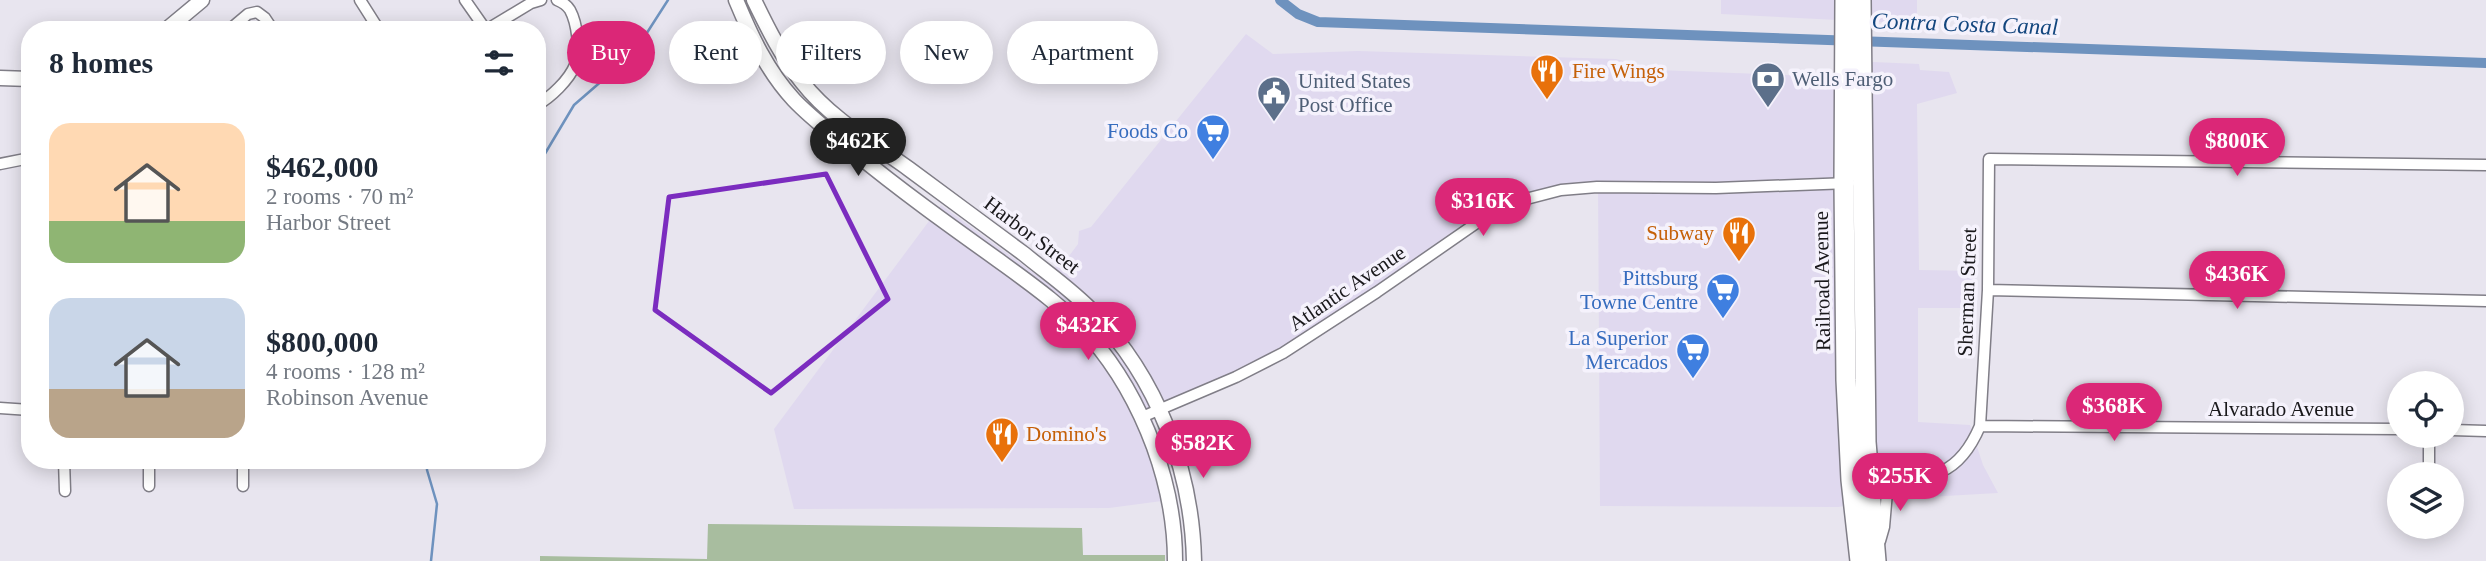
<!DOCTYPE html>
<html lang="en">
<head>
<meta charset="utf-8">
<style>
	body { margin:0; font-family:"Times New Roman",serif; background:#f2f2f3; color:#1f2937; height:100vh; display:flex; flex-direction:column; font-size:26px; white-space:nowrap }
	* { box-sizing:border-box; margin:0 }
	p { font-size:23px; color:#747a83 }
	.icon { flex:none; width:38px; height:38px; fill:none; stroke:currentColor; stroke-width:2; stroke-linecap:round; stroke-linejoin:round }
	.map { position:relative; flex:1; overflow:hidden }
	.panel { position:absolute; left:21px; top:21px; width:525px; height:448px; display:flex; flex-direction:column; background:#fff; border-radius:28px; box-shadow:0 4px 18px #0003 }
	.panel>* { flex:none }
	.hud { position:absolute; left:567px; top:21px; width:665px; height:63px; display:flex; gap:14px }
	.controls { position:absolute; left:2387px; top:371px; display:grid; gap:14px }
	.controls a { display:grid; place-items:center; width:77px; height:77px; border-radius:50%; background:#fff; box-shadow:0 4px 18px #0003; font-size:35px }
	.price { position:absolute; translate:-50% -60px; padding:0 16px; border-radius:24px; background:#db2777; color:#fff; font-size:23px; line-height:46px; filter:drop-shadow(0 2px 4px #0008) }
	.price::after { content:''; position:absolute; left:50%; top:42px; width:21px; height:16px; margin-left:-10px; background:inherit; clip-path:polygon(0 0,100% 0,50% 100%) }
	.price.selected { background:#222; color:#fff }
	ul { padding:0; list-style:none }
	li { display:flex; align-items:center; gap:21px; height:175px; padding:0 28px }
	li span { display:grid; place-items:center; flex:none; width:196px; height:140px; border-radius:21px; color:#555 }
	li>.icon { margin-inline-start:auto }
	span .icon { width:84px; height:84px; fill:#fffc; stroke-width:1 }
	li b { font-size:30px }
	h2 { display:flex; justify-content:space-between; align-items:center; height:84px; padding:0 28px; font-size:30px }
	.pill { padding:0 24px; border-radius:32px; background:#fff; box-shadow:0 4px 18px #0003; font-size:24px; line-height:63px }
	.pill.selected { background:#db2777; color:#fff }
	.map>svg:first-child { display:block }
</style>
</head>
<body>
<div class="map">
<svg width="2486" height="561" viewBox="0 0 2486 561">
	<rect width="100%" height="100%" fill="#e8e5ef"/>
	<path fill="#e0d9ef" d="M1721,0h196v24l-196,-10z
		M1246,34l27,20 85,-3 258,8 41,11 180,7 36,-15 46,2 1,6 29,2 8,21 -40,11 2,166 57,1 -1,37h-57v114l52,3 13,40 15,28 -106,6 -54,8 -238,-1 -2,-321 -39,3 -82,33 -167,118 -158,79 8,20 17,61 -68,9 -315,1 -20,-80 167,-224 105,77 10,-16 10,-6 12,-16 1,-13 12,-4z"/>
	<path fill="#a8bd9f" d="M708,524l374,4 1,27h82v6h-625v-5l167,3z"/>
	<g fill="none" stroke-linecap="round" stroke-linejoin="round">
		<path stroke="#6e92be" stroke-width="2.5" d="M537,167l37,-62 60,-52 34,-53
			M427,460v10l10,34 -6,57"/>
		<path stroke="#6e92be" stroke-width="10" d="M1280,0l18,14 20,8 1168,41"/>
		<g stroke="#807e87" stroke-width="13">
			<path id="street" d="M360,0l19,30
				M465,0l21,30
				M229,30l19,-16 9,-2 8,6 8,12
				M486,30l45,-27 10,-3
				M537,105c14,-8 32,-25 38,-40 6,-14 2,-42 -5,-55 -3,-5 -8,-8 -13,-10
				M0,164l30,-6
				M1988,290l498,11
				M0,408l30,2
				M1142,417l94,-40 47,-24 94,-61 101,-70 44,-22 39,-10 36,-3 119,1 133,-5
				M1980,426l8,-136 1,-131 497,6
				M2452,430l34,1
				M64,460l1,31
				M243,460v26
				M2429,474v-38
				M1864,479c56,-3 90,8 116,-53l419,3
				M149,486v-26
				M1880,541l4,-14 3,-35 6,-4 20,-6"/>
		</g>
		<g stroke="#807e87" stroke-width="17">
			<path id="secondary" d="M736,0c15,36 31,71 58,100 18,19 40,35 60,52 46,38 95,73 144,108 33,24 66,47 93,78 28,32 48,69 63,109 13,36 21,75 21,114
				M754,0c14,29 28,57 48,82 28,36 71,61 107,87 38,28 77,57 115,85 23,19 48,36 69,58 64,66 99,157 101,249
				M166,30l36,-30
				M0,78l30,1"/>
		</g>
		<g stroke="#807e87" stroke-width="22">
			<path id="highway" d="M1845,0l-1,183 2,197 5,100 9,81
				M1861,0l5,442 10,119"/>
		</g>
		<use href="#street" stroke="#fff" stroke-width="10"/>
		<use href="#secondary" stroke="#fff" stroke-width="14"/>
		<use href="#highway" stroke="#fff" stroke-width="19"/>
	</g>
	<path fill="none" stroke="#7b2cbf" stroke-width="5" stroke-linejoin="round" d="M826,174l62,125 -117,94 -116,-83 14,-113z"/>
	<defs>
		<g id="restaurant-pin" transform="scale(1.75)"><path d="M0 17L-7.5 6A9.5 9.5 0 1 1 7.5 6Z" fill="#e8710a" stroke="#f5f2fc"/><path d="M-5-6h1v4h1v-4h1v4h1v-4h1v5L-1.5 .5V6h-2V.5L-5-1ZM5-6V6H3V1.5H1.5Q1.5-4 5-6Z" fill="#fff"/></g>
		<g id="bank-pin" transform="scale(1.75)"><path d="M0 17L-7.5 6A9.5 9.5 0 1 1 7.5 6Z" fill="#5c6f8a" stroke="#f5f2fc"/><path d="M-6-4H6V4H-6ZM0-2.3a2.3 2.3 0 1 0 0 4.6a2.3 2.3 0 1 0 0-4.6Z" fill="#fff"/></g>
		<g id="civic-pin" transform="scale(1.75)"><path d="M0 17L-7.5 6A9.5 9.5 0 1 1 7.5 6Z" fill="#5c6f8a" stroke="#f5f2fc"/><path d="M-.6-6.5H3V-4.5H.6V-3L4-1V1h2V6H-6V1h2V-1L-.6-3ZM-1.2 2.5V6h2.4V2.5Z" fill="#fff"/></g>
		<g id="supermarket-pin" transform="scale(1.75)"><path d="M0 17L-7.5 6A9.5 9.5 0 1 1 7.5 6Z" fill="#3f7fe0" stroke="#f5f2fc"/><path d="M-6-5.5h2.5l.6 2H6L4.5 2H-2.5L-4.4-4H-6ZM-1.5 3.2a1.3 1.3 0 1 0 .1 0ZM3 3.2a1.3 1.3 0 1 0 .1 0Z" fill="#fff"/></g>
	</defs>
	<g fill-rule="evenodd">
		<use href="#restaurant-pin" x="1547" y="71"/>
		<use href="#bank-pin" x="1768" y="79"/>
		<use href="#civic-pin" x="1274" y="93"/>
		<use href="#supermarket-pin" x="1213" y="131"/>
		<use href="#restaurant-pin" x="1739" y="233"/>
		<use href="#supermarket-pin" x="1723" y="290"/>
		<use href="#supermarket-pin" x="1693" y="350"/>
		<use href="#restaurant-pin" x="1002" y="434"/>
	</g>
	<g text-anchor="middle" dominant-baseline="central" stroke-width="7" stroke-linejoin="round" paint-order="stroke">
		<g font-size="21" fill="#c56008" stroke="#f5f2fc" text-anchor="start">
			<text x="1572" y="71">Fire Wings</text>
			<text x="1714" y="233" text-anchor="end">Subway</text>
			<text x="1026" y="434">Domino's</text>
		</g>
		<g font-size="21" fill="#4e5e75" stroke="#f5f2fc" text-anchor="start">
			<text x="1792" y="79">Wells Fargo</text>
			<text x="1298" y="81">United States<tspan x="1298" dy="24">Post Office</tspan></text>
		</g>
		<g font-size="21" fill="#366cbe" stroke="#f5f2fc" text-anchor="end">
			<text x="1188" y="131">Foods Co</text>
			<text x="1698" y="278">Pittsburg<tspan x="1698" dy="24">Towne Centre</tspan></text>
			<text x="1668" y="338">La Superior<tspan x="1668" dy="24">Mercados</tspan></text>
		</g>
		<g font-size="21" fill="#19181b" stroke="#f5f2fc">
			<text transform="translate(1032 235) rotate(37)">Harbor Street</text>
			<text transform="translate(1822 281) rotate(-91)">Railroad Avenue</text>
			<text transform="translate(1347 288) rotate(-34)">Atlantic Avenue</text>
			<text transform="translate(1967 292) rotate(-88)">Sherman Street</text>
			<text x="2281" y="409">Alvarado Avenue</text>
		</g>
		<g font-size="23" font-style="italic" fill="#13467e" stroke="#f5f2fc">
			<text transform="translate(1965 24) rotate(2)">Contra Costa Canal</text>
		</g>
	</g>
</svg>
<div class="controls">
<a><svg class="icon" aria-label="locate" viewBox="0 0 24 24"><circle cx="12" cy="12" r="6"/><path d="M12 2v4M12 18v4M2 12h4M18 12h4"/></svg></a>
<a><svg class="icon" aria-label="layers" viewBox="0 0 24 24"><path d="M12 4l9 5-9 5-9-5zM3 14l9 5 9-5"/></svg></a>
</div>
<b class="price selected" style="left:858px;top:178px">$462K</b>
<b class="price" style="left:2237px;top:178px">$800K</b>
<b class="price" style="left:1483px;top:238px">$316K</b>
<b class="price" style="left:2237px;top:311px">$436K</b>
<b class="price" style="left:1088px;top:362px">$432K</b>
<b class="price" style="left:2114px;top:443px">$368K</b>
<b class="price" style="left:1203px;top:480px">$582K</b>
<b class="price" style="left:1900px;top:513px">$255K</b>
<div class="hud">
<a class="pill selected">Buy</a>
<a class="pill">Rent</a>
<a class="pill">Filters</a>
<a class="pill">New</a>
<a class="pill">Apartment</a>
</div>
<section class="panel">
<h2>8 homes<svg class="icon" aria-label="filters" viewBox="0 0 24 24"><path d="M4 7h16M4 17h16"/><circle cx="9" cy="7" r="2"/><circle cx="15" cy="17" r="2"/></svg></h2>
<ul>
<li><span style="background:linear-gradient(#ffd9b3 70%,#8fb573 0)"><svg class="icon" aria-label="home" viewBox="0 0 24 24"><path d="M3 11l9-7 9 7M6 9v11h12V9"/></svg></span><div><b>$462,000</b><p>2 rooms · 70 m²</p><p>Harbor Street</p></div></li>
<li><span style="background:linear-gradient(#c9d6e8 65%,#b9a48a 0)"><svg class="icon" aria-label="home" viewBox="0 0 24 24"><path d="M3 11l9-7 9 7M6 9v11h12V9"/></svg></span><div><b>$800,000</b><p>4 rooms · 128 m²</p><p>Robinson Avenue</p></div></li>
</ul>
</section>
</div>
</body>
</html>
